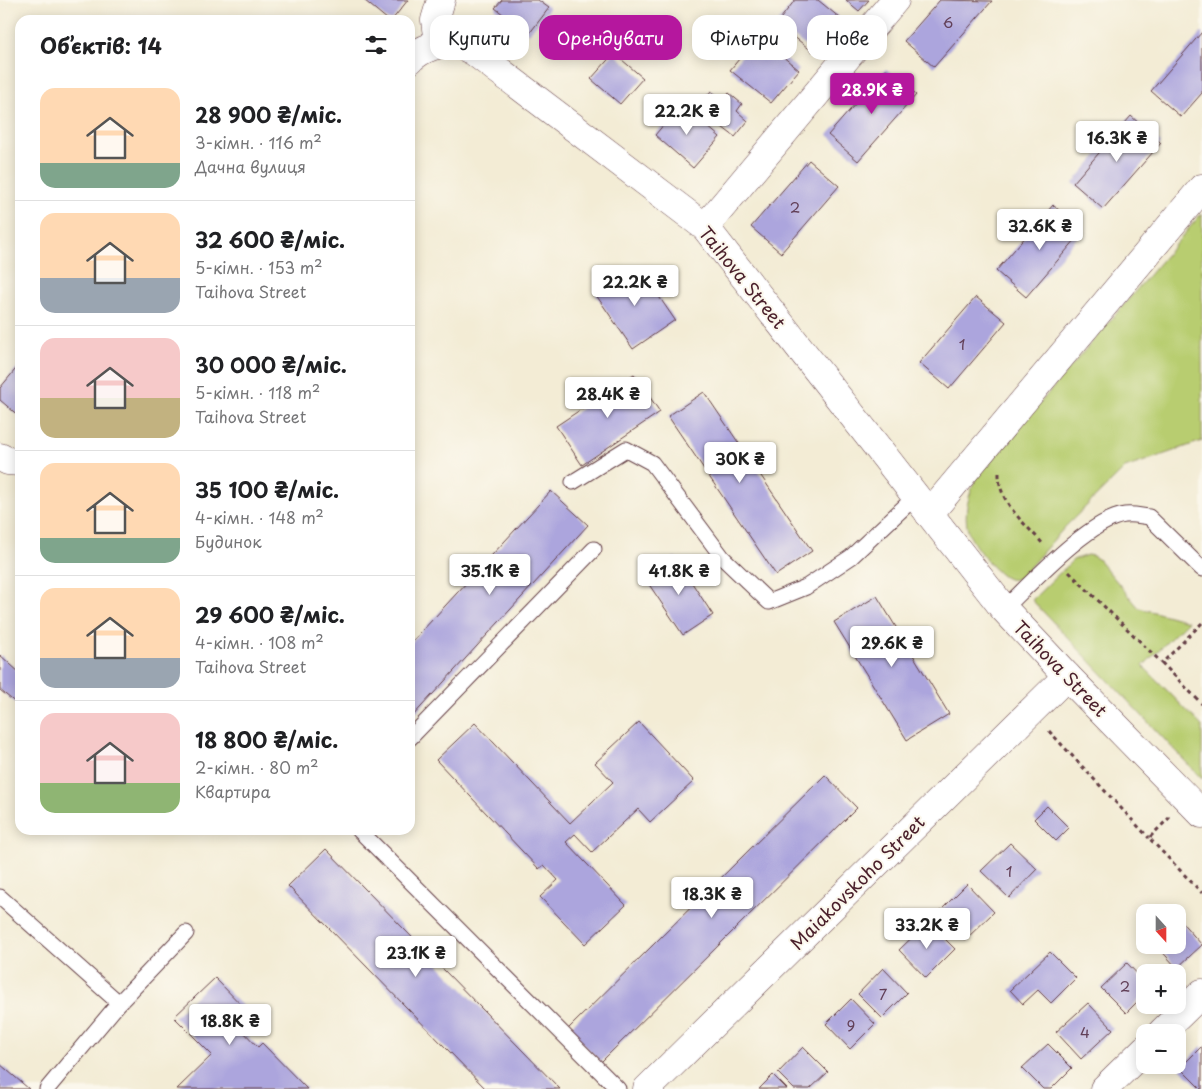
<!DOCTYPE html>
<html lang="uk">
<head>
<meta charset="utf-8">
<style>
	body { margin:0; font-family:"Playpen Sans",sans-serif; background:#f2f2f2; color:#202124; height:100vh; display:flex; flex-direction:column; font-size:19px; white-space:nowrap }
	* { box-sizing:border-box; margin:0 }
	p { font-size:16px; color:#757577 }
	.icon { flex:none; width:28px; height:28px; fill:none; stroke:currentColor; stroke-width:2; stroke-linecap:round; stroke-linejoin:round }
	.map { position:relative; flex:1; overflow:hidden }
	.sheet { position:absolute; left:15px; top:15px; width:400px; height:820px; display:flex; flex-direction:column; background:#fff; border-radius:15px; box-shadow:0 2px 12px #0003 }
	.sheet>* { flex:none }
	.top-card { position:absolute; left:430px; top:15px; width:475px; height:45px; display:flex; gap:10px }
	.needle { width:32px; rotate:159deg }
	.controls { position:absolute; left:1136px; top:904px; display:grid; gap:10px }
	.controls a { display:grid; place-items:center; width:50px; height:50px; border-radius:10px; background:#fff; box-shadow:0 2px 12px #0003; font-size:25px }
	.price { position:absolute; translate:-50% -42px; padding:0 11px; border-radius:5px; background:#fff; color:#222; font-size:16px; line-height:32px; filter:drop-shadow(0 1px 2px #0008) }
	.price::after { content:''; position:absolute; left:50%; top:30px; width:15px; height:11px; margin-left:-8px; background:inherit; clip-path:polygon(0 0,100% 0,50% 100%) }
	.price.selected { background:#b5179e; color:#fff }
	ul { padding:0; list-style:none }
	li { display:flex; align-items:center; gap:15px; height:125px; padding:0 25px }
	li+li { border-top:1px solid #e0e0e0 }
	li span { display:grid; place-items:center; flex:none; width:140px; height:100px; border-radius:15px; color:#555 }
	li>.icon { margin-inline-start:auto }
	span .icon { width:60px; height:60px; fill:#fffc; stroke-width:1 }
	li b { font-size:21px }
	h2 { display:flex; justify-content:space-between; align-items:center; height:60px; padding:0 25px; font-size:21px }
	.pill { padding:0 18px; border-radius:15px; background:#fff; box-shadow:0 2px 12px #0003; font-size:18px; line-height:45px }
	.pill.selected { background:#b5179e; color:#fff }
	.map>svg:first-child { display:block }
</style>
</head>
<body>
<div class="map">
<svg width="1202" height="1089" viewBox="0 0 1202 1089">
	<rect width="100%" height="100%" fill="#fbf7ec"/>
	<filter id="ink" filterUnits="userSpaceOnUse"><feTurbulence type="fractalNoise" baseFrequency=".02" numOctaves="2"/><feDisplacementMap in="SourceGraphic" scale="10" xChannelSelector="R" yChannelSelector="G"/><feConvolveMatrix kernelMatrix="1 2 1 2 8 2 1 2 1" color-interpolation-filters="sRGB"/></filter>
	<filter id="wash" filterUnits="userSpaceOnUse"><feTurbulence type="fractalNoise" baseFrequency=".0096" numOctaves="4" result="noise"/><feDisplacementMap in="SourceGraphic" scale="20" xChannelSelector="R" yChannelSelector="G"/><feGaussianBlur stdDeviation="1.12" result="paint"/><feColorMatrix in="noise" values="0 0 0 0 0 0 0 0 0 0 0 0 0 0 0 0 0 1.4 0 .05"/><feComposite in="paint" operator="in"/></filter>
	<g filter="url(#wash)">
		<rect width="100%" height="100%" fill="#f3ecd5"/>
		<path fill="#b8cd70" stroke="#81764e" d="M1202,213v49l-1,2 1,1v176l-77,27 -60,59 -44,50c-5,2 -9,4 -15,1 -11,-5 -35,-35 -38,-47 -5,-19 1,-36 8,-53z
			M1087,555l6,1 5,3 41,49 49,13 -45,45 59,60v53l-170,-179 41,-40z"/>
		<g id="blocks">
			<path fill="#aca5dd" d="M364,0h44l-16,20h-4z
				M502,0h36l11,8 -20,26 -34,-26z
				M795,0h23l22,18 -27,34 -36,-29z
				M846,0h23l-10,11z
				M940,0l52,1 -58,66 -30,-26z
				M1202,32v61l-21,24 -30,-26z
				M758,36l41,34 -28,33 -41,-33z
				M614,53l29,25 -23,26 -29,-25z
				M886,69l30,26 -58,66 -30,-26z
				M711,91l12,9 6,-7 13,11 -5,7 11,10 -13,16 -38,-29z
				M681,104l39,33 -27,31 -38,-33z
				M1131,116l30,27 -58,66 -30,-26z
				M809,160l30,26 -58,67 -30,-26z
				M1053,205l30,26 -57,66 -30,-26z
				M638,266l37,54 -42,29 -37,-54z
				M976,297l30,25 -57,67 -30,-26z
				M20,364v53l-20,-17v-12z
				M634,374l26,38 -78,53 -26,-39z
				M704,392l108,159 -36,24 -108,-159z
				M551,491l37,34 -178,194v-75z
				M675,557l38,58 -30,20 -39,-58z
				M877,596l72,118 -42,26 -73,-118z
				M0,655l20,18v28l-3,3 -17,-14z
				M639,722l55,59 -44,41 -12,-13 -46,43 -17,-18 -9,8 60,63 -41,39 -45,-47 18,-17 -14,-15 -5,4 -103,-109 39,-37 95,100 43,-41 -18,-19z
				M825,775l32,33 -256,254 -33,-33z
				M1047,806l22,22 -13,13 -22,-22z
				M1010,843l27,26 -28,29 -28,-27z
				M326,849l234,240h-74l-198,-203z
				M967,884l27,28 -29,28 -27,-27z
				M1178,918l24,27 -25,23 -21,-23h22z
				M928,922l27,27 -29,29 -27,-28z
				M1050,952l26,26 -25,25 -13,-13 -15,14 -13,-14z
				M1127,963l18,19v12l-19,19 -25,-25z
				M883,968l24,25 -25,25 -24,-24z
				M215,978l38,39 -12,12 17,18 4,-4 45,46h-130l35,-34 -38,-38z
				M851,999l24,25 -25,25 -24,-25z
				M1088,1003l25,26 -32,30 -25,-27z
				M1048,1044l24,24 -21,21h-8l-21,-21z
				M1202,1046v43h-1l-21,-21z
				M803,1047l25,25 -18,17h-16l-16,-16z
				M0,1064l29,25h-29z
				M773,1075l14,14h-28z"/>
		</g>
	</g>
	<g filter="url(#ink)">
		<use href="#blocks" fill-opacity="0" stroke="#633e44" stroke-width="1"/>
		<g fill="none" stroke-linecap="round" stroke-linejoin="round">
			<g stroke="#633e44" stroke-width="17">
				<path id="service" d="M573,482l53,-33 26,14 71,95 46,44 37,-15 45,-30 65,-61
					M1004,609c27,-26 86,-90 121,-94 8,-1 16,1 24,2l53,52
					M410,738l184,-189
					M359,830l259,259
					M0,897l119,106
					M47,1089l72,-86 67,-70"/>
			</g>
			<g stroke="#633e44" stroke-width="29">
				<path id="minor" d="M438,44l-3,-24 6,-20
					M705,227l190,-227
					M929,514l273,-326
					M1162,1032l40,-39
					M647,1089l420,-413
					M1104,1089l41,-40"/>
			</g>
			<g stroke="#633e44" stroke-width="29">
				<path id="tertiary" d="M410,60c11,-12 32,-19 48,-16 5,2 10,5 15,7l232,176 299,382 63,67 135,138
					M0,457l8,4 12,1"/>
			</g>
			<path stroke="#633e44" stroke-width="3" stroke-dasharray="4 4" stroke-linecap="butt" d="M999,473c-1,30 26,50 44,71
				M1069,572l93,91
				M1202,623l-40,40 40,41
				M1049,731l100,107
				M1170,817l-21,21 53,55"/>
			<use href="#service" stroke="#fff" stroke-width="15"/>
			<use href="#minor" stroke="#fff" stroke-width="28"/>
			<use href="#tertiary" stroke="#fff" stroke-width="28"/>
		</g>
	</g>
	<g text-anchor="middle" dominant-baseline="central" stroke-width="4" stroke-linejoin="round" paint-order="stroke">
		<g font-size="15" fill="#624058">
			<text x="948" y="21">6</text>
			<text x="795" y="206">2</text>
			<text x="962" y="343">1</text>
			<text x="1009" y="870">1</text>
			<text x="1125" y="985">2</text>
			<text x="883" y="993">7</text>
			<text x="851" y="1024">9</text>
			<text x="1085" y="1031">4</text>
		</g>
		<g font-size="18" fill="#4a1f2b" stroke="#fbf7ec">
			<text transform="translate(743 277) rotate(51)">Taihova Street</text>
			<text transform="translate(1061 668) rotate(46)">Taihova Street</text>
			<text transform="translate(857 882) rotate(-45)">Maiakovskoho Street</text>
		</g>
	</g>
</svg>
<div class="controls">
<a><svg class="needle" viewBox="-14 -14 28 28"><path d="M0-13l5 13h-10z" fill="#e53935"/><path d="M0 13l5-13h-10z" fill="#757577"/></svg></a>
<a>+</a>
<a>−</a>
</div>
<b class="price selected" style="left:872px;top:115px">28.9K ₴</b>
<b class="price" style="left:687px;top:136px">22.2K ₴</b>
<b class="price" style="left:1117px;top:163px">16.3K ₴</b>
<b class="price" style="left:1040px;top:251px">32.6K ₴</b>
<b class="price" style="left:635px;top:307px">22.2K ₴</b>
<b class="price" style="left:608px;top:419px">28.4K ₴</b>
<b class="price" style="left:740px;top:484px">30K ₴</b>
<b class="price" style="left:490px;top:596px">35.1K ₴</b>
<b class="price" style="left:679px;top:596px">41.8K ₴</b>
<b class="price" style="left:892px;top:668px">29.6K ₴</b>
<b class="price" style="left:712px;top:919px">18.3K ₴</b>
<b class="price" style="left:927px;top:950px">33.2K ₴</b>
<b class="price" style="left:416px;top:978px">23.1K ₴</b>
<b class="price" style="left:230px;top:1046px">18.8K ₴</b>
<div class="top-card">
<a class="pill">Купити</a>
<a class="pill selected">Орендувати</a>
<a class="pill">Фільтри</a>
<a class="pill">Нове</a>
</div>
<section class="sheet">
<h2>Об’єктів: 14<svg class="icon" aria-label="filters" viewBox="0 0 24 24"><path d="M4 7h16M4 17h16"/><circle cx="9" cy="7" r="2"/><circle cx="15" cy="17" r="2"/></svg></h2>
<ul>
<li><span style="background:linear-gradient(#ffd9b3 75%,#7fa58c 0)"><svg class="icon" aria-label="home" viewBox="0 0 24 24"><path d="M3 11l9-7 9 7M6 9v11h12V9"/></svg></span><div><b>28 900 ₴/міс.</b><p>3-кімн. · 116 m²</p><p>Дачна вулиця</p></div></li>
<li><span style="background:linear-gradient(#ffd9b3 65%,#9aa5b1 0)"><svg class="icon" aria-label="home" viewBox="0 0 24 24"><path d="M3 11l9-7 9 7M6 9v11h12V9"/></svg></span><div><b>32 600 ₴/міс.</b><p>5-кімн. · 153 m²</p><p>Taihova Street</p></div></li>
<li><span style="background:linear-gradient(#f6c9c9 60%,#c2b280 0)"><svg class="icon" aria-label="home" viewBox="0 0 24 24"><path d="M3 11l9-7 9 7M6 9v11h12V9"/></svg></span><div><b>30 000 ₴/міс.</b><p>5-кімн. · 118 m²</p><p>Taihova Street</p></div></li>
<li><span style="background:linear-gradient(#ffd9b3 75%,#7fa58c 0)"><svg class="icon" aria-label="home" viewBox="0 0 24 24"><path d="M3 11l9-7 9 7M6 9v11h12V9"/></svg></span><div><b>35 100 ₴/міс.</b><p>4-кімн. · 148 m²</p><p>Будинок</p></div></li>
<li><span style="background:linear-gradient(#ffd9b3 70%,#9aa5b1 0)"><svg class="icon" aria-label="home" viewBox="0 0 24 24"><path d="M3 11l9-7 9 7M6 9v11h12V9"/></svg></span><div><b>29 600 ₴/міс.</b><p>4-кімн. · 108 m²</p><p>Taihova Street</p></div></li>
<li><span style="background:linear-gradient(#f6c9c9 70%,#8fb573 0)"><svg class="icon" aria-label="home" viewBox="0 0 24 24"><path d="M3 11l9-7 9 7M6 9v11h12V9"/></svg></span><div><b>18 800 ₴/міс.</b><p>2-кімн. · 80 m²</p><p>Квартира</p></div></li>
</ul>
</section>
</div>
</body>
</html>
